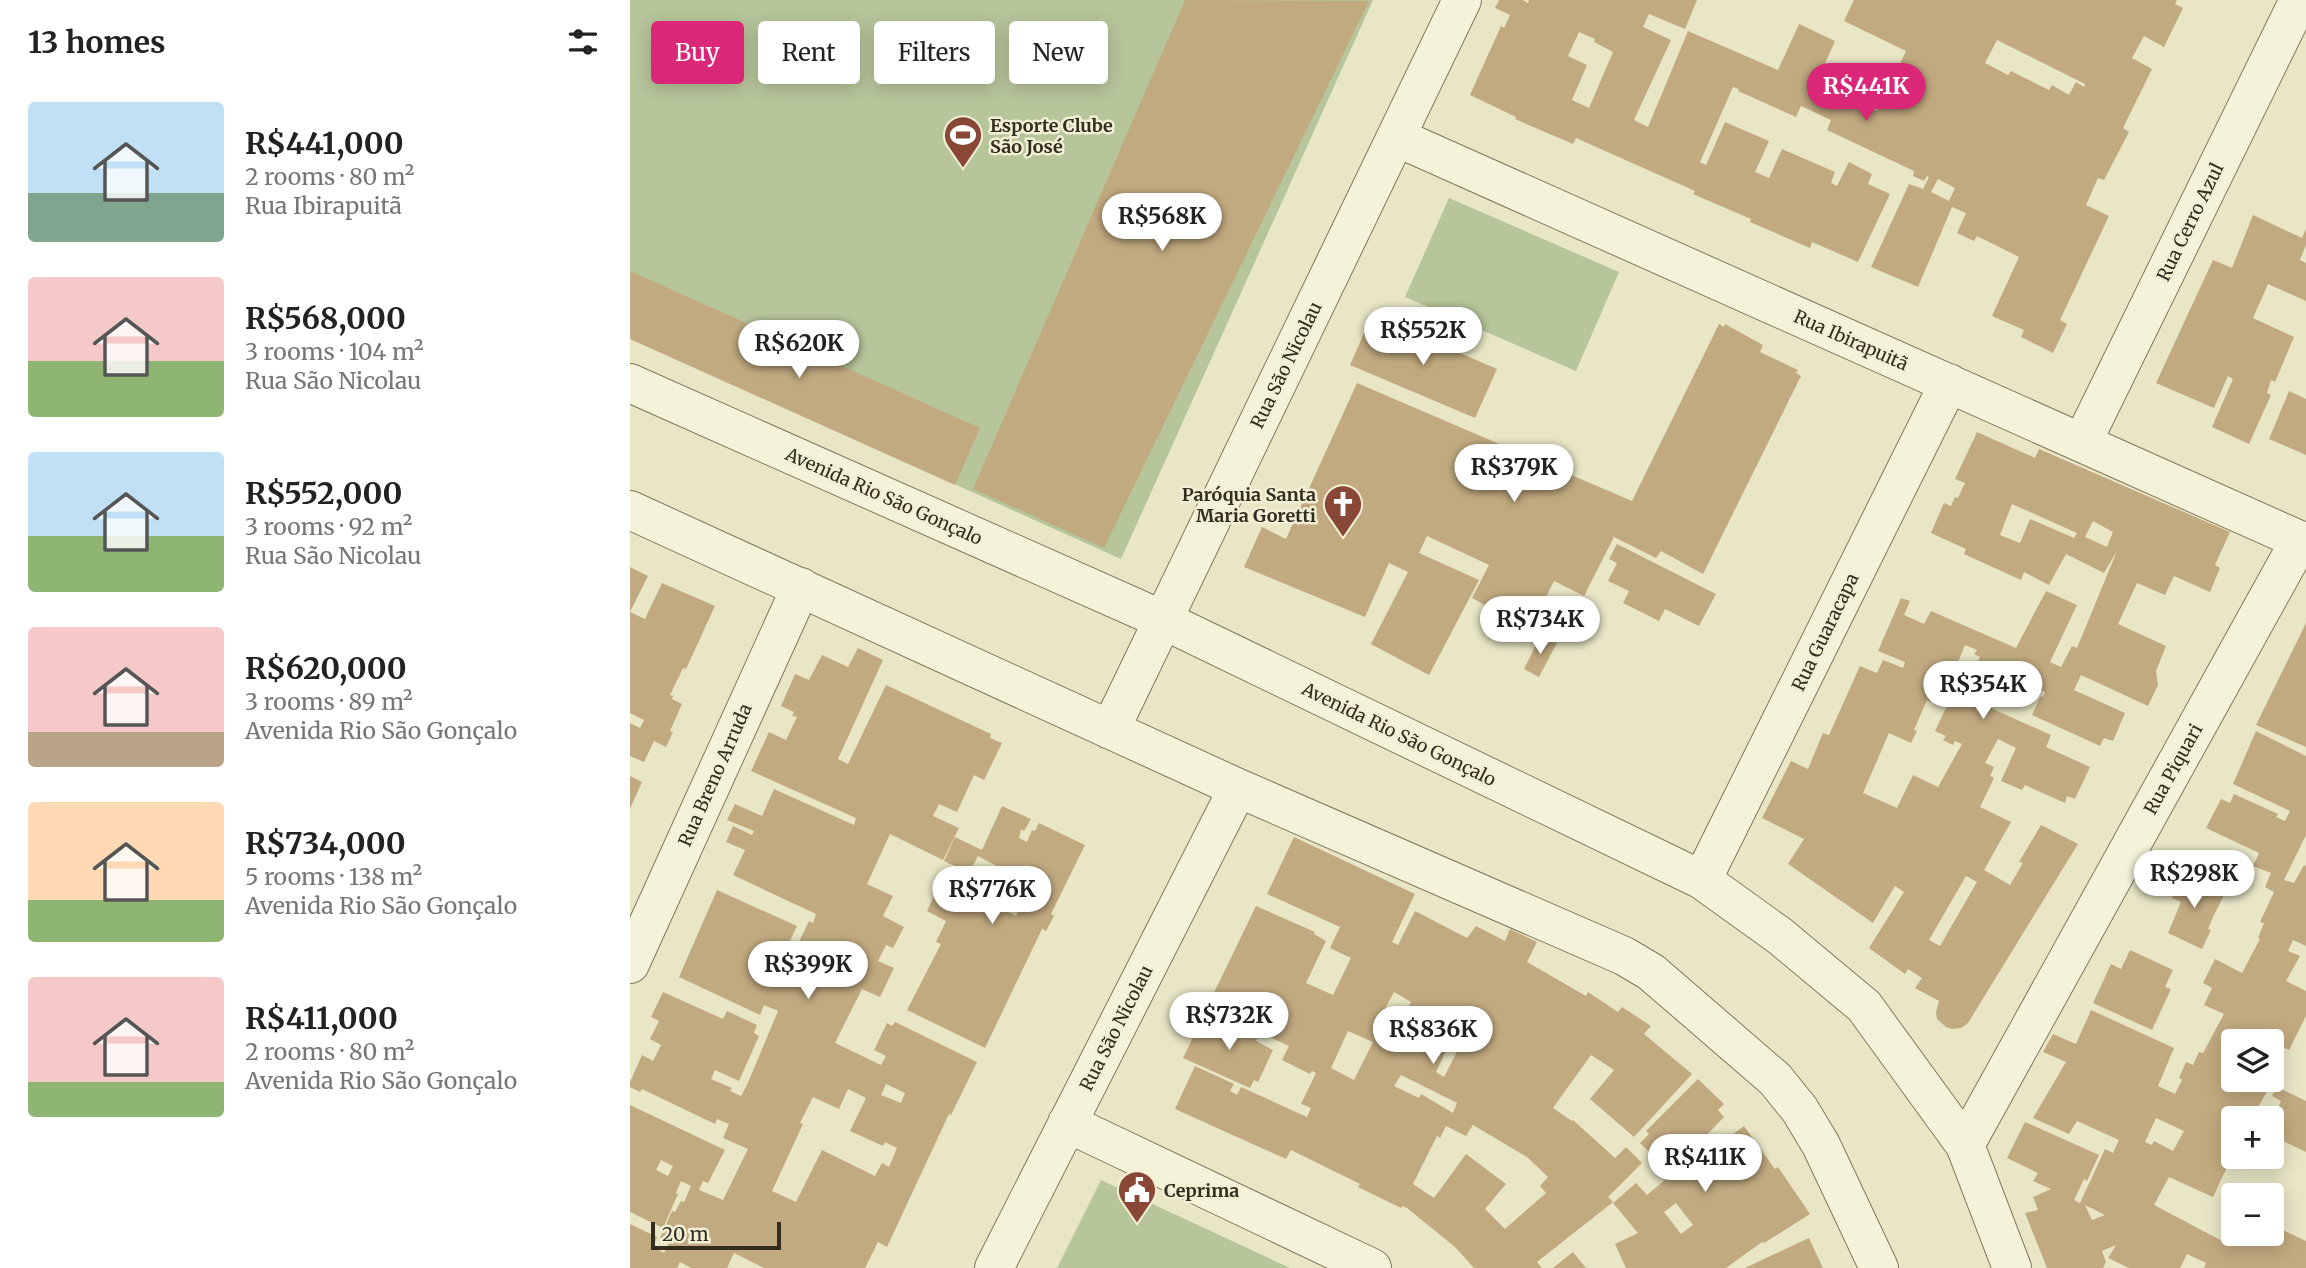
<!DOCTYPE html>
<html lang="en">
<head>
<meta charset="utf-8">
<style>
	body { margin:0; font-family:Merriweather,serif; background:#f6f6f6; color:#222; height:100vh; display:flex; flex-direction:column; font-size:26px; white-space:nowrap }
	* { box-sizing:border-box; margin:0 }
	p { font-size:23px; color:#767676 }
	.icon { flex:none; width:38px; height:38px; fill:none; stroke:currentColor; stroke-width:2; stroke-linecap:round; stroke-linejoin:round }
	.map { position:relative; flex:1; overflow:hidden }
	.panel { display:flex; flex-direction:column; background:#fff; width:630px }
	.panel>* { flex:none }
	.hud { position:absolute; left:21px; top:21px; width:665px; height:63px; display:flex; gap:14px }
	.fabs { position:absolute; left:1591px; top:1029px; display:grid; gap:14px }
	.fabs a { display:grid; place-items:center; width:63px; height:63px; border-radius:7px; background:#fff; box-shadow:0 4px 18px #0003; font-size:35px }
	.scale { position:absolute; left:21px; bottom:18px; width:130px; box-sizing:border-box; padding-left:7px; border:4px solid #332d20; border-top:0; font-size:19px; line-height:24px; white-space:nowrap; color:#332d20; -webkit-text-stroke:5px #f1efd4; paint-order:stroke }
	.price { position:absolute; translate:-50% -60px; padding:0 16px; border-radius:24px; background:#fff; color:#222; font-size:23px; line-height:46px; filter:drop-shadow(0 2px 4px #0008) }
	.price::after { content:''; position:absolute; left:50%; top:42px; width:21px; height:16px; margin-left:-10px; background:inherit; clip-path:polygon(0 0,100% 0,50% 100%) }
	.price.selected { background:#db2777; color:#fff }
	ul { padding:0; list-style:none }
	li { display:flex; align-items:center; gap:21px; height:175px; padding:0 28px }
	li span { display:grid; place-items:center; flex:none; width:196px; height:140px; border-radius:7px; color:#555 }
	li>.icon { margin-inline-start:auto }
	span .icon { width:84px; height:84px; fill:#fffc; stroke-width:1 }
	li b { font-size:30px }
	h2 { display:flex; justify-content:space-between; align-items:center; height:84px; padding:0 28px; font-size:30px }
	.pill { padding:0 24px; border-radius:7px; background:#fff; box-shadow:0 4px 18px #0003; font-size:24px; line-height:63px }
	.pill.selected { background:#db2777; color:#fff }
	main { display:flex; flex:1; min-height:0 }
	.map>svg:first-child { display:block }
</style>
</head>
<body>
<main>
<section class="panel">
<h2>13 homes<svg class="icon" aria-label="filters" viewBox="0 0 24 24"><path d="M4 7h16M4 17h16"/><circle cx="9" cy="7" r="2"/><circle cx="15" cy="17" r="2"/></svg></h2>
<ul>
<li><span style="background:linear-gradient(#bfe0f5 65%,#7fa58c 0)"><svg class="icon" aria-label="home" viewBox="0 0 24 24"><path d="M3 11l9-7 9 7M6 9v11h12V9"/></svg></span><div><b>R$441,000</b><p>2 rooms · 80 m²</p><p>Rua Ibirapuitã</p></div></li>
<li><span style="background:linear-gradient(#f6c9c9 60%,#8fb573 0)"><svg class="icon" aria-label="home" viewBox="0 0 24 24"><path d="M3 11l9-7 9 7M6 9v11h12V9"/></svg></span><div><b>R$568,000</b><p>3 rooms · 104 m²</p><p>Rua São Nicolau</p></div></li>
<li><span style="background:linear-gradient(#bfe0f5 60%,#8fb573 0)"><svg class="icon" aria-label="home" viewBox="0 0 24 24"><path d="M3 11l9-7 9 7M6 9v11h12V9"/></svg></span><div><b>R$552,000</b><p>3 rooms · 92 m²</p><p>Rua São Nicolau</p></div></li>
<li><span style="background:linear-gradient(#f6c9c9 75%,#b9a48a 0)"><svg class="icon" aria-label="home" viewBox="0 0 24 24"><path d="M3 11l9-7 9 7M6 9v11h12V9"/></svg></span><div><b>R$620,000</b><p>3 rooms · 89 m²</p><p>Avenida Rio São Gonçalo</p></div></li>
<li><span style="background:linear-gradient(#ffd9b3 70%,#8fb573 0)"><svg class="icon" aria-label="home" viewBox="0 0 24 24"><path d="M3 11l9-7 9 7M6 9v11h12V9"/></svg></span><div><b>R$734,000</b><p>5 rooms · 138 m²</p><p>Avenida Rio São Gonçalo</p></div></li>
<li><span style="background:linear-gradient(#f6c9c9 75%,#8fb573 0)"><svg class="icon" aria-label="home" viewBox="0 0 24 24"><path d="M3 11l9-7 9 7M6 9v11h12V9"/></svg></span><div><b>R$411,000</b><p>2 rooms · 80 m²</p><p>Avenida Rio São Gonçalo</p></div></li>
</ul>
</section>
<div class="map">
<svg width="1676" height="1268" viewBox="0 0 1676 1268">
	<rect width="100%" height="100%" fill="#e8e6c5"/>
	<path fill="#b7c59b" d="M0,0h743l-252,559 -491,-221z
		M819,198l170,74 -43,99 -171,-74z
		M471,1180l189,88h-233z"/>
	<path fill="#c2aa80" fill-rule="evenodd" d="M555,0l184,1 -265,547 -131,-59z
		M869,0h24l5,3 1,-3h168l-12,29 -36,-15 -6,13 28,13 -37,80 14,7 40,-96 90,39 21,-46 36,17 -20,45 62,25 29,-60 -62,-30 10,-21h323l-2,4 8,4 -19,39 -20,-11 -12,22 20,11 -29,59 6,4 -25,48 -6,-2 -12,27 23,11 -49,104 7,4 -14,29 -32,-16 3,-7 -32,-14 27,-59 -42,-21 -3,5 -17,-8 9,-20 -14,-6 -34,80 -47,-20 38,-83 14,5 6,-12 -2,-1 -3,5 -11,-5 1,-5 -87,-41 4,-10 -30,-14 -5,11 -58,-26 1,-2 -6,-2 -33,75 6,3 19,-43 44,19 -14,31 14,6 13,-29 53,23 -4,11 6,3 12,-24 23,12 -4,10 22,10 -32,68 -46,-20 -2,6 -60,-26 1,-3 -58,-25 2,-3 -119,-53 -3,6 -58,-25 1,-2 -46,-22 31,-69 3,2 6,-13 -15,-7zM949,32l16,7 -1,3 19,10 -24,56 -17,-8 15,-35 -19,-9zM1367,40l88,44 -1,3 -8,-5 -7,13 -17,-10 -3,5 -38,-19 -3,4 -23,-12zM1308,179l17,9 -6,13 -18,-9z
		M1623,215l49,23 4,-9v16l-6,15 6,3v38l-38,-17 -15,34 41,19 -19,45 -4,-2 -4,13 4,2 -22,49 -37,-17 21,-48 -5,-3 -14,32 -58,-25 57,-123 19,8z
		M0,271l350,157 -25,57 -325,-146z
		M742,315l125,54 -22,49 -125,-53z
		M1089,324l5,3 1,-3 38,21 -3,7 38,18 -2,3 5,3 -98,198 -42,-23 -5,7 -42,-21 -30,59 -30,-15 -22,44 -4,-2 -2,4 -54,-29 17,-33 -62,-29 -8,17 60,27 -50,95 -58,-31 37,-72 -19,-9 -24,54 -121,-50 18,-40 24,12 71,-156 275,118z
		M1659,391l17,8v56l-37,-16z
		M1347,432l58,26 4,-9 191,83 -15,33 5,3 -10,24 -36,-16 -9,19 -28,-12 -19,41 48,22 -10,25 2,14 -10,21 -67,-31 -7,15 51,23 -12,28 -9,-3 -4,8 -68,-31 9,-19 2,1 2,-5 -11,-4 2,-7 -31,-14 -21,38 67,30 -5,12 44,20 -15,32 -8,-3 -2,7 -40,-18 -3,5 -21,-9 15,-33 -18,-9 -13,24 9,4 -4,9 4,2 -14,29 31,15 -27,48 26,15 13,-22 -4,-1 22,-37 37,19 -110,179 -7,5 -9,1 -6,-2 -9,-8 -1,-7 3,-11 -24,-13 7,-10 -14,-9 -3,5 -36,-26 35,-56 -9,-6 -22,37 -85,-59 16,-25 -42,-21 29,-57 17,8 15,-36 6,2 31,-69 17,7 6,-13 20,8 2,-6 -27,-11 23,-53 9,3 -6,14 20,9 7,-13 85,37 30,-57 31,14 -27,57 11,5 11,-21 5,2 40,-97 -13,22 -38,-19 -17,31 -25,-13 -3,8 -57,-26 2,-5 -35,-16 13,-30 7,3 4,-9 3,1 7,-15 -10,-4zM1382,504l65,29 -3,5 -44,-19 -10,24 -20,-8zM1463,521l20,11 -6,15 -22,-10zM1335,645l12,5 -3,4 6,3 -3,7 -3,-1 -14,31 -6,-3 -19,40 11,5 -3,4 10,5 2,-4 7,3 -24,43 -25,-12 -16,33 -34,-15 26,-60 22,10 6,-12 -3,-1 13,-30 3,2 8,-18 9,4zM1336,876l11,6 -37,64 -11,-6z
		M987,544l99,50 -17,32 -34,-17 -6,12 -36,-18 6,-12 -21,-10 9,-18 -8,-4z
		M0,567l18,9 -18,36 15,7 17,-36 53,23 -29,63 -3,-1 -13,27 3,1 -1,3 10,5 -12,27 3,1 -7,15 -12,-6 -10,21 -14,-6v-33l10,5 4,-8 -14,-7z
		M1676,623v124l-50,-22z
		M911,635l16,8 -18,34 -15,-8z
		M228,648l25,12 -45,99 10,5 38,-79 105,49 -1,4 12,5 -18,37 -10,-5 -17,37 -18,-8 -6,12 26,12 -16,32 -53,-26 -23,50 26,12 -10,20 21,11 -11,21 -7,-3 -8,16 16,7 -14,29 -18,-8 -27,54 46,22 5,-9 -12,-6 13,-27 5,3 3,-4 82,40 -26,53 -2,-1 -62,133 -9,-5 -13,26h-101l-30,-15 -7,15h-36l-11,-6 -3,6h-47v-44l27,13 -4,10 11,6 5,-10 -9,-5 12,-27 3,1 6,-11 3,1 7,-16 -10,-5 -5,12 2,1 -15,34 -33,-16v-107l95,45 -17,33 -5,-2 -4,9 24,10 25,-51 -25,-11 6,-14 -12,-5 -2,5 -73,-35 -2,3 -10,-5v-5l12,-27 11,6 8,-16 -11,-6 9,-18 -8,-4 12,-25 60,27 4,-8 30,14 -3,8 5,3 -20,45 -24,-11 -4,9 21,9 -2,3 11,5 6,-11 31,-74 -14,-6 -4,10 -81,-38 38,-87 80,36 -8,17 8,3 12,-25 4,2 3,-9 -83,-39 12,-25 -19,-8 7,-16 19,9 2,-4 -27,-11 8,-16 27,12 12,-27 80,36 2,-7 -105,-47 18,-39 17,8 11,-23 -5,-1 2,-4 -13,-6 14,-32 14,6 13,-25 26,12zM256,1084l19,9 -4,10 -20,-8zM218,1089l18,9 -16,33 33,15 2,-4 12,6 -8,19 -7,-4 -7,13 -53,-26 -26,52 -24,-11 31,-67 -3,-1 13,-26 26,12zM31,1160l12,6 -5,10 -12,-6z
		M1626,731l50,25v79l-22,45 10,3 10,-18 2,1v80l-13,-6 -5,11 12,5 -14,25 20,10v25l-17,34 -32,-16 -4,7h-20v39h38l-2,4h2l-19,34h-19v36l-20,43 -44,-20 -15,28 72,38 7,-13v4h39v-9l34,16v27h-102l2,-5 -19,-9 -7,14h-51l-21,-10 8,-13 -14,6 4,11 -3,6h-56l-22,-55 13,-3 -5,-13 18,-8 -18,-8 5,-8 -31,-15 18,-36 74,33 -12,26 -3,-2 -10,21 6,3 25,-54 8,4 6,-13 -42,-19 -8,13 -36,-16 33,-56 -23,-10 10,-18 23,10 15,-34 83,38 -16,38 17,8 7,-14 -3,-2 7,-16 7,3 6,-13 4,1 21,-39 -20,-9 8,-17 -9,-5 12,-24 27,14 18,-34 -2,-1 6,-15 -4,-1 14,-30 -9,-5 6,-14 -18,-7 6,-13 -53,-25 15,-29 9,4 4,-9 44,20 -2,3 9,4 5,-10 -57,-27zM1526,1118l28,13 -11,20 -19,-10 -2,4 -7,-3zM1455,1205l20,10 -13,5z
		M0,776l12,6 -12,27z
		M372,806l29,13 -7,12 -3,-2 -2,9 8,4 5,-12 3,1 4,-8 46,22 -34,69 3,2 -8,15 -4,-2 -57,119 -78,-38 34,-66 -5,-2 10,-21 -19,-10 15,-33 74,38 7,-15 -24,-12 9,-17 -30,-16 -9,17 -25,-12 11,-24 27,13z
		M664,837l121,57 -23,48 6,3 17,-34 52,27 9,-12 29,15 5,-12 27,13 -10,20 59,34 2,-4 30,20 4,-5 29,19 -7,8 48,40 -58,63 -44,-38 24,-29 -23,-15 -38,53 19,13 1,-1 42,38 11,-11 16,16 -34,34 5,5 -76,60 5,6h-68l-19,-21 -48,-39 -5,-2 -1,2 -43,-21 2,-3 -69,-34 -5,9 -111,-50 20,-43 39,18 -4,7 7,4 4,-8 66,30 4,-9 -10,-4 15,-31 -4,-2 -2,3 -28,-14 7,-14 -82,-39 49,-101 59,26 -1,2 12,7 -20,42 27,12 18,-37 -21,-10 10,-21 -73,-33zM764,992l17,10 -11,22 -12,-7 -2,4 -6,-3zM718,1031l25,11 -19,38 -23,-12zM819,1044l10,4 -15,29 -8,-5zM771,1075l56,28 -4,10 -32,-19 -2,4 -25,-12zM843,1125l54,32 21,20 -8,9 6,7 -41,36 -20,-20 21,-25 -40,-30 -32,44 -21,-14 24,-48 3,2 6,-12 20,10z
		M1555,869l14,7 -3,6 28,13 -11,22 -5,12 3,1 -9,19 -34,-16 13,-31 -9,-4z
		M1500,950l43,20 -8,17 6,2 -19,41 -59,-27 18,-39 10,5z
		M581,1017l47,20 -2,4 17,9 -15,32 -4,-2 -4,8 -67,-30 17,-35 7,4z
		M1068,1079l26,25 -6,6 6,7 -31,32 7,10 44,-33 31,43 3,-2 32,47 -46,29 -2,-1 -36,26h-100l-11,-24 23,-11 -25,-30 23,-20 11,12 25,-21 -32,-31 9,-9 -3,-3zM1046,1203l17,22 -12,9 -17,-22z
		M1647,1087l29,14v51l-34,-16v-14l9,-21 -9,-5z
		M1179,1238l14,30h-78z
		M943,1252l13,16h-33z"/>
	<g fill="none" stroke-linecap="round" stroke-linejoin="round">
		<g stroke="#81785e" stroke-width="40">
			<path id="minor" d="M766,137l910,406
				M0,383l533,237 539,260 78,56 84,70 101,139 47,123
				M1452,443l217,-443
				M0,510l608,278 386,168 27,16 124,107 25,31 21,35 58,123
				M480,730l352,-730
				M1072,880l247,-497
				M0,964l171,-377
				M437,1123l305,145
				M1335,1145l335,-605
				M364,1268l244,-480"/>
		</g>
		<use href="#minor" stroke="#f4f2d8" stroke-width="38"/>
	</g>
	<defs>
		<g id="stadium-pin" transform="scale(2.0125)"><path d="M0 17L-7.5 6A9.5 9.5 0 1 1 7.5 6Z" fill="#894735" stroke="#f1efd4"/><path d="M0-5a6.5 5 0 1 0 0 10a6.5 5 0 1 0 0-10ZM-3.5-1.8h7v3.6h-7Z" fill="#fff"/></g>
		<g id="church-pin" transform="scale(2.0125)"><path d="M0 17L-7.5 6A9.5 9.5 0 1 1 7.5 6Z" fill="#894735" stroke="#f1efd4"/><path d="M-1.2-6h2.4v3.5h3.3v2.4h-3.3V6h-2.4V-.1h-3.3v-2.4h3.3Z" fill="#fff"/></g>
		<g id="civic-pin" transform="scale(2.0125)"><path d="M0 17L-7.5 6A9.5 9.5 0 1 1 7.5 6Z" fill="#894735" stroke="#f1efd4"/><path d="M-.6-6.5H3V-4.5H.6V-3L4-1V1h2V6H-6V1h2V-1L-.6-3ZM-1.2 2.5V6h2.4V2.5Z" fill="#fff"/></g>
	</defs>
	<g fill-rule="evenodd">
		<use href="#stadium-pin" x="333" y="135"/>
		<use href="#church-pin" x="713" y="504"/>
		<use href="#civic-pin" x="507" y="1190"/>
	</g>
	<g text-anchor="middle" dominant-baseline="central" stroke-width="5" stroke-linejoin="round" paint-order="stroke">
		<g font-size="18" font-weight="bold" fill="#332d20" stroke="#f1efd4" text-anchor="start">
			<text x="360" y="125">Esporte Clube<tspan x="360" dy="21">São José</tspan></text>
			<text x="686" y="494" text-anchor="end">Paróquia Santa<tspan x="686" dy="21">Maria Goretti</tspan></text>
			<text x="534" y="1190">Ceprima</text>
		</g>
		<g font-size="18" fill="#332d20" stroke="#f1efd4">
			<text transform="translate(1560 222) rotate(-64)">Rua Cerro Azul</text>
			<text transform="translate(1221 340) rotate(24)">Rua Ibirapuitã</text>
			<text transform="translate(656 365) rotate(-64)">Rua São Nicolau</text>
			<text transform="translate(254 496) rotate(24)">Avenida Rio São Gonçalo</text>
			<text transform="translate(1195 632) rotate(-64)">Rua Guaracapa</text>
			<text transform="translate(769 734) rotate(26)">Avenida Rio São Gonçalo</text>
			<text transform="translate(1543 769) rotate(-61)">Rua Piquari</text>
			<text transform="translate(85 775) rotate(-66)">Rua Breno Arruda</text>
			<text transform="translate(486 1028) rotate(-63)">Rua São Nicolau</text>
		</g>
	</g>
</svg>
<div class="fabs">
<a><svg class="icon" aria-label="layers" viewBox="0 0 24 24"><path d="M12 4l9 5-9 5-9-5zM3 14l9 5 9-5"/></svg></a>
<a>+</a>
<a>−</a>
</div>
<div class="scale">20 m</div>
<b class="price selected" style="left:1236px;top:123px">R$441K</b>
<b class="price" style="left:532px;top:253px">R$568K</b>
<b class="price" style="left:793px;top:367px">R$552K</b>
<b class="price" style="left:169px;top:380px">R$620K</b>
<b class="price" style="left:884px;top:504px">R$379K</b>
<b class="price" style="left:910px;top:656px">R$734K</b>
<b class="price" style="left:1353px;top:721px">R$354K</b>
<b class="price" style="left:1564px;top:910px">R$298K</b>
<b class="price" style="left:362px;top:926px">R$776K</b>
<b class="price" style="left:178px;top:1001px">R$399K</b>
<b class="price" style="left:599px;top:1052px">R$732K</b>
<b class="price" style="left:803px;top:1066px">R$836K</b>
<b class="price" style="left:1075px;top:1194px">R$411K</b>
<div class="hud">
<a class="pill selected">Buy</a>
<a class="pill">Rent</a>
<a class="pill">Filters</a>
<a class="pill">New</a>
</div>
</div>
</main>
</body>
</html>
